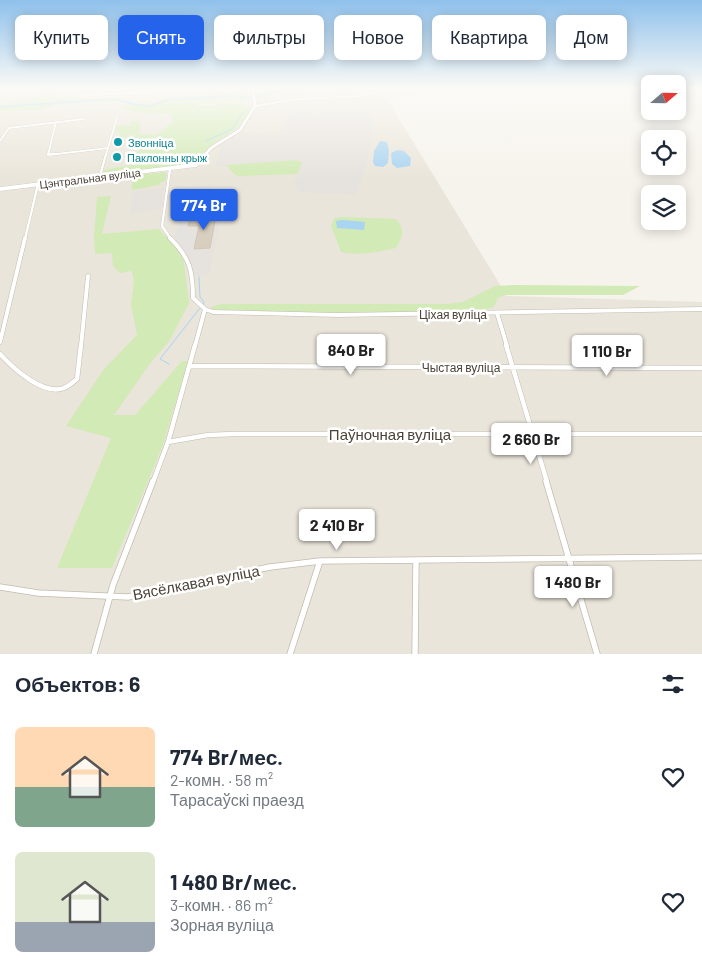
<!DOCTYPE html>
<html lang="ru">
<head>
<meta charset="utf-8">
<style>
	body { margin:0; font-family:Barlow,sans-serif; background:#f2f2f3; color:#1f2937; height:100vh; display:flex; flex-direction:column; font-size:19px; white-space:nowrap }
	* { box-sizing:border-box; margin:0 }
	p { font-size:16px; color:#747a83 }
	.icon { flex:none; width:28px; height:28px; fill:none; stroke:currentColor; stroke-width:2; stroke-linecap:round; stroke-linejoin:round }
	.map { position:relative; height:654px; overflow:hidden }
	.details { display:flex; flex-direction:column; background:#fff; flex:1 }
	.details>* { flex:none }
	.guide { position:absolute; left:15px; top:15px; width:672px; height:45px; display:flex; gap:10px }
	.needle { width:32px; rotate:70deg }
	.controls { position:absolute; left:641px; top:75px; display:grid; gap:10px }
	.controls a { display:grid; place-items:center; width:45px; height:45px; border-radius:8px; background:#fff; box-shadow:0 2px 12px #0003; font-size:25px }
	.price { position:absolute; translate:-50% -42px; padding:0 11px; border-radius:5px; background:#fff; color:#222; font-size:16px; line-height:32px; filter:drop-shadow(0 1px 2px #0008) }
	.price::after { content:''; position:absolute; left:50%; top:30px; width:15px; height:11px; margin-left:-8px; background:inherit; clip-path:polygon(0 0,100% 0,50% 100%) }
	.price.active { background:#2563eb; color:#fff }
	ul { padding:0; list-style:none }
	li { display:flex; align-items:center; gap:15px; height:125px; padding:0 15px }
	li span { display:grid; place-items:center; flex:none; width:140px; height:100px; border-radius:8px; color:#555 }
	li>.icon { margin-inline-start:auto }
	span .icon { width:60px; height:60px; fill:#fffc; stroke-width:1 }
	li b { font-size:21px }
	h2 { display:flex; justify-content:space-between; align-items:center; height:60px; padding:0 15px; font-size:21px }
	.tag { padding:0 18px; border-radius:8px; background:#fff; box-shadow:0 2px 12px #0003; font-size:18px; line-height:45px }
	.tag.active { background:#2563eb; color:#fff }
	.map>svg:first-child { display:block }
</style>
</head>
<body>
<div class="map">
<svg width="702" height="654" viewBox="0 0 702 654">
	<rect width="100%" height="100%" fill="#f6f3ec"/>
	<path fill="#eae5da" d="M0,88h438l1,3 -52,8 120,197 195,6v352h-702z"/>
	<path fill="#e6e2dd" d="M305,110l5,5 9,3 4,-7 51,2 -2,4 3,3 -8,43 -11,32 -57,-3 -5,-8 8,-22 -3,-2 -84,7 5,-20 9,-7 13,-7 35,2 13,-21z
		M210,185l2,9 4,3v14l-46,7 2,-24 9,-1v-4z
		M164,188l-2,21 -32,5 3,-22z
		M215,213l3,4 3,1 -12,57 -14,1 -9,-25 -12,-13 6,-20z"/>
	<path fill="#d2eab5" d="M261,88h43c-15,5 -30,6 -45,12l-2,-8 5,-1z
		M230,93l21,2 -7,7 -25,-2 -23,4 5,2 17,-1 1,-2 24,1 -2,3h10c-10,25 -21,24 -39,38 -8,6 -12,14 -20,20l-89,9 1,-4 37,-7 -1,-7 -11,2 -1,-3 9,-3 4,-3 -8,-13 5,-2 -10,1 2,2 -6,1 1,-3 -10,7 -5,-1 2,-3 7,-1 1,-6h-5l1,-5 15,-1v-4h8l-1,2h3l-2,11 17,1 17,-13 -2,-9c-14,0 -39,2 -50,-7 13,-4 37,0 44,-8z
		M50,94l10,1v3l41,1 -39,4 -23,7 -39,1v-6z
		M295,160l7,2 -4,12 -58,2 -5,-1 -9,-10z
		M166,172v8l-5,2 -2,3 -27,5 1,-15z
		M111,196l-9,38 57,-5 24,25 6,49 -19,37 -21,25 -35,50h21l47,-54h6l-25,84 -51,123h-55l54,-130 -45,-12 38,-57 33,-34 -6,-30 3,-24 -2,-10 -12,2 -7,-7 -1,-13 -17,1 -1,-17 3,-40z
		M342,217l54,2c9,9 7,18 0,29 -18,4 -37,8 -55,4l-10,-26 3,-8z
		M514,285l126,1 -17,9h-119l-6,3 -4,9 -8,2 -119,5 -152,-3 -4,-4 10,-3h226l16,-2 32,-16z"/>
	<path fill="#e5e3e0" d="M180,220h5l-3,11 14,-1 -4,21 12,-1 -2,5 -11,1 -16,-18z"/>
	<path fill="#a9d4f2" d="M380,141l7,1 2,9 -1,12 -5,4 -8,-1 -2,-4 1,-11z
		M398,150l6,1 7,7 -1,8 -13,2 -5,-4 -1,-11z
		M343,220l22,2 -1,8 -27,-2 -1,-7z"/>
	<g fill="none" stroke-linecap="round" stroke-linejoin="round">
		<path stroke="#a9d4f2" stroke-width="1" d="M206,141l26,-12 11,-16
			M199,277l1,20 4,5 -1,3
			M169,364l-9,-5 40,-51"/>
		<path fill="#a9d4f2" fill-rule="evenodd" d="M287,88h13l-51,11 -17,-2 -61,3 -22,7 -16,-2 -19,-5 -114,8v-2l114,-8 19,5 16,2 22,-7 61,-3 17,2z"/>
	</g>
	<path fill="#d8cfc1" stroke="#d3c7b4" d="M216,216l-6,32 -16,1 5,-23h-11l2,-8z"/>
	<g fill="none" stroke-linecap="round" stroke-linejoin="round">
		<g stroke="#c2bbae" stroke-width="2.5">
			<path id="minor-far4" d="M74,96l142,-8
				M255,106l43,-7 64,-3 29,-8
				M56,122l-8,33 60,-7
				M0,141l9,-13 75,-9
				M106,155l11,-38"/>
		</g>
		<g stroke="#c2bbae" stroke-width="3">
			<path id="minor-far3" d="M48,154h10
				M170,169l-8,57 9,13
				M100,176l6,-22
				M25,239l13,-55"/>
		</g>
		<g stroke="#c2bbae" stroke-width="5">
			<path id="minor-far2" d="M170,238c20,20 23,33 23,60l12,11 8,3 125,3 364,-6
				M497,313l10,33
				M0,342l25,-104
				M81,346l7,-70
				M195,346l10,-37"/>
		</g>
		<g stroke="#c2bbae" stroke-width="5.5">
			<path id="minor-far1" d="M506,345l41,137
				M0,354c13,14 43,42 64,34 5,-2 9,-6 13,-9l4,-34
				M190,366l512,2
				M168,442l40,-7 27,-1h467
				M153,482l15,-40 27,-97"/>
		</g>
		<g stroke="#c2bbae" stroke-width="7">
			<path id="minor" d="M546,481l51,173
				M0,587l38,6 90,4 142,-30 50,-6 382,-4
				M94,654l19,-69 40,-104
				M290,654l30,-93
				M415,654l1,-93"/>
		</g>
		<g stroke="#c2bbae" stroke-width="4">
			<path id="tertiary-far1" d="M205,155l6,-7 29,-18 15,-24 -2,-18"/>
		</g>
		<g stroke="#c2bbae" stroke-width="4.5">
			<path id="tertiary" d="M0,189l196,-24 10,-11"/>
		</g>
		<use href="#minor-far4" stroke="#fff" stroke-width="2"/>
		<use href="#minor-far3" stroke="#fff" stroke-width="2.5"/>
		<use href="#minor-far2" stroke="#fff" stroke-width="4"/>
		<use href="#minor-far1" stroke="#fff" stroke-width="4.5"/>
		<use href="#minor" stroke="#fff" stroke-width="5.5"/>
		<use href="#tertiary-far1" stroke="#fff" stroke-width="3"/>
		<use href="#tertiary" stroke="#fff" stroke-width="4"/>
	</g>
	<linearGradient id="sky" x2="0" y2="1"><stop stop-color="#8fc1ec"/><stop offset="0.49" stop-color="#fbfaf6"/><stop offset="1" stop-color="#fbfaf6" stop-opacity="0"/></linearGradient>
	<rect width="702" height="180" fill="url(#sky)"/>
	<g fill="#0f9aa8" stroke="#fff" stroke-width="2">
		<circle cx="118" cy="142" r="5"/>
		<circle cx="117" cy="157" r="5"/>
	</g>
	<g text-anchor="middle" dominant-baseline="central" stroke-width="5" stroke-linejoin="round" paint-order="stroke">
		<g font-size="11" fill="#0d838f" stroke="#fff" text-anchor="start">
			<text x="128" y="142">Звонніца</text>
			<text x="127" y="157">Паклонны крыж</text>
		</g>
		<g font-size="11" fill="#4b4439" stroke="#fff">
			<text transform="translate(90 178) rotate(-7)">Цэнтральная вуліца</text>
		</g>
		<g font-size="12" fill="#4b4439" stroke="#fff">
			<text x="453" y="314">Ціхая вуліца</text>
			<text x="461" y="367">Чыстая вуліца</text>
		</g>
		<g font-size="15" fill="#4b4439" stroke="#fff">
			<text x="390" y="434">Паўночная вуліца</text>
			<text transform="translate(196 582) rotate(-11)">Вясёлкавая вуліца</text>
		</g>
	</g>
</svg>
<div class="controls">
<a><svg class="needle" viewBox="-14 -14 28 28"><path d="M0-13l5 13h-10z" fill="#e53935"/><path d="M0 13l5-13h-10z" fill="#747a83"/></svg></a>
<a><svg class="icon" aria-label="locate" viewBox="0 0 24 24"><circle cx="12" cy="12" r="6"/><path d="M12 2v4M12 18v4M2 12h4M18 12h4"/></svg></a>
<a><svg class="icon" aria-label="layers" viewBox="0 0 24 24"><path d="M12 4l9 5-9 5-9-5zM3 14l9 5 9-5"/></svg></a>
</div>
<b class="price active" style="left:204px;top:231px">774 Br</b>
<b class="price" style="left:351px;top:376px">840 Br</b>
<b class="price" style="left:607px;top:377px">1 110 Br</b>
<b class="price" style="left:531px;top:465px">2 660 Br</b>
<b class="price" style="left:337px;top:551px">2 410 Br</b>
<b class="price" style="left:573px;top:608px">1 480 Br</b>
<div class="guide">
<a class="tag">Купить</a>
<a class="tag active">Снять</a>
<a class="tag">Фильтры</a>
<a class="tag">Новое</a>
<a class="tag">Квартира</a>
<a class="tag">Дом</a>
</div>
</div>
<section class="details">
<h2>Объектов: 6<svg class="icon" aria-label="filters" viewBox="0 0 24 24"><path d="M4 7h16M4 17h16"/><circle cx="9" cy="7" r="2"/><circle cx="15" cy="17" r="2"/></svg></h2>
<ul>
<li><span style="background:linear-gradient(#ffd9b3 60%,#7fa58c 0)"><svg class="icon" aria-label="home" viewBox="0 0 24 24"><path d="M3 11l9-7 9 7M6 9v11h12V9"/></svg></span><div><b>774 Br/мес.</b><p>2-комн. · 58 m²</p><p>Тарасаўскі праезд</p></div><svg class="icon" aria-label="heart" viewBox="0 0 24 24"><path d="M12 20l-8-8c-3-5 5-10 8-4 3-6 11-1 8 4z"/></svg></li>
<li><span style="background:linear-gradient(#dfe7d0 70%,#9aa5b1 0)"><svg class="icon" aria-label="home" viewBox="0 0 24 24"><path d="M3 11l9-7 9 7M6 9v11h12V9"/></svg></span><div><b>1 480 Br/мес.</b><p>3-комн. · 86 m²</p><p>Зорная вуліца</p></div><svg class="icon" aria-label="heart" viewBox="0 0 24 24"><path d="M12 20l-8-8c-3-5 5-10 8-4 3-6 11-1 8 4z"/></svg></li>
</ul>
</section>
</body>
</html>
